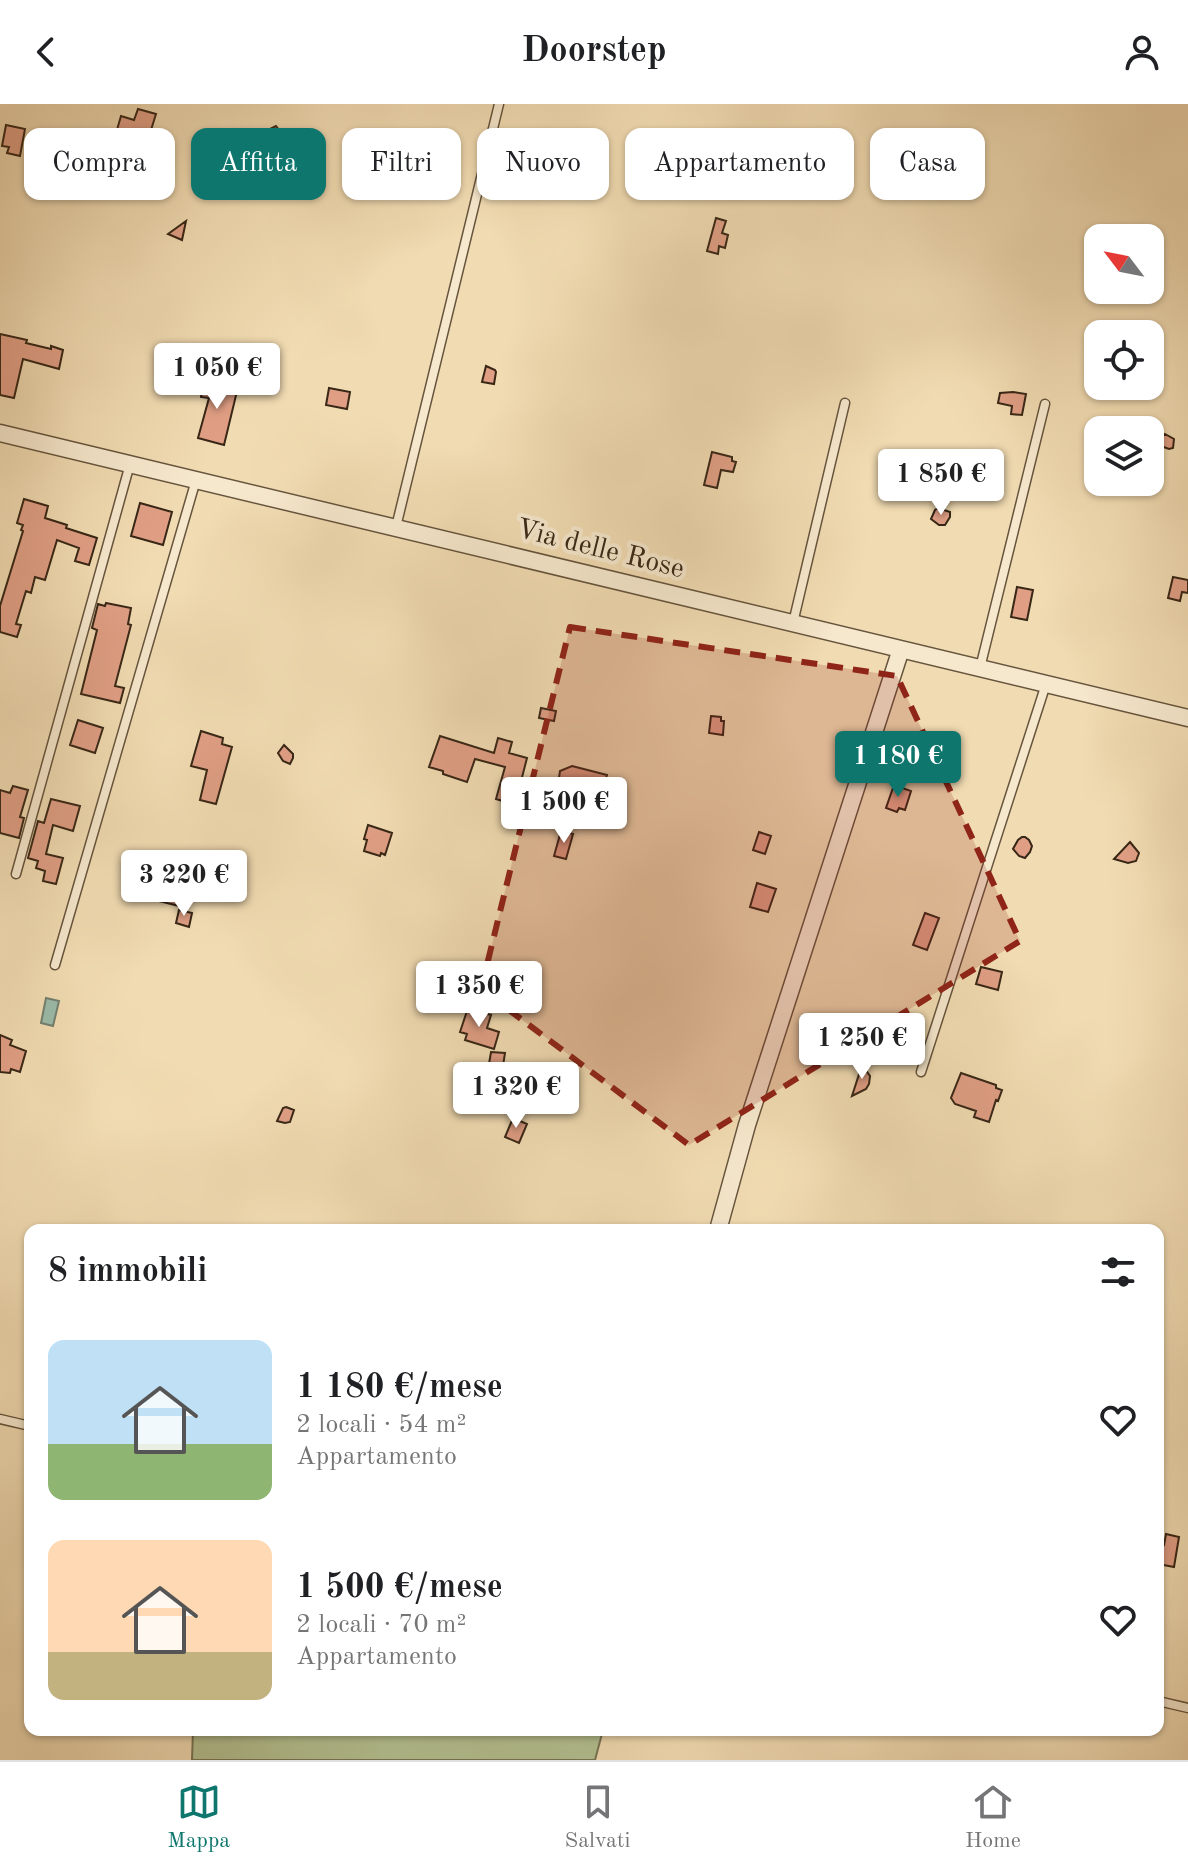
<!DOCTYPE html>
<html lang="it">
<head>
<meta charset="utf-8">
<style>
	body { margin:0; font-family:"Old Standard TT",serif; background:#f2f2f2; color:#202124; height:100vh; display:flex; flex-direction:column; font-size:30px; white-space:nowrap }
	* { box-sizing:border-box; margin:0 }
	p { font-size:26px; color:#757577 }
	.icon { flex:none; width:44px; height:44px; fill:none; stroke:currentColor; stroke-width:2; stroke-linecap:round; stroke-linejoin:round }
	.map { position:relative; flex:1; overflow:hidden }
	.panel { position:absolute; left:24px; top:1120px; width:1140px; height:512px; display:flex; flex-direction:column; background:#fff; border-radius:16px; box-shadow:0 2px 6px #0004 }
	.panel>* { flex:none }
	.top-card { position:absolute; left:24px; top:24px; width:1140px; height:72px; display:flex; gap:16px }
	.needle { width:52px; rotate:302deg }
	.buttons { position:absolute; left:1084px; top:120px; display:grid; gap:16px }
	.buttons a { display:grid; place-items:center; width:80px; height:80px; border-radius:16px; background:#fff; box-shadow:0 2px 6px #0004; font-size:40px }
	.price { position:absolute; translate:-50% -68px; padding:0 18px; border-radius:8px; background:#fff; color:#222; font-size:26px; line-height:52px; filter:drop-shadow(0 2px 4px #0008) }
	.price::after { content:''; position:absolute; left:50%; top:48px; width:24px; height:18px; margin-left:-12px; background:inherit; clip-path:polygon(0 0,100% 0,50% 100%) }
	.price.current { background:#0f766e; color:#fff }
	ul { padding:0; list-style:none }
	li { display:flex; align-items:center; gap:24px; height:200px; padding:0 24px }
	li span { display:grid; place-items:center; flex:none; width:224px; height:160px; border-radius:16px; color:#555 }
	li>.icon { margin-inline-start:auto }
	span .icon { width:96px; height:96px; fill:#fffc; stroke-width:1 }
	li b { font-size:34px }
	h2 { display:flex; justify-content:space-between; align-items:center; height:96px; padding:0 24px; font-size:34px }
	.tag { padding:0 28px; border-radius:16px; background:#fff; box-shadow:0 2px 6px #0004; font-size:28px; line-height:72px }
	.tag.current { background:#0f766e; color:#fff }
	header { display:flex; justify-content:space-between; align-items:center; height:104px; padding:0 24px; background:#fff; font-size:36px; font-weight:800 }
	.tab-bar { display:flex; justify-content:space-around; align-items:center; height:112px; border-top:2px solid #e0e0e0; background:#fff; font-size:22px; color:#757577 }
	.tab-bar a { display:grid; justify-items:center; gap:4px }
	.tab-bar .current { color:#0f766e }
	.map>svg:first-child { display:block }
</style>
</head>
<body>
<header><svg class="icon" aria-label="back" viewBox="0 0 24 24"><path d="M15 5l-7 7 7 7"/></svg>Doorstep<svg class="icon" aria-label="person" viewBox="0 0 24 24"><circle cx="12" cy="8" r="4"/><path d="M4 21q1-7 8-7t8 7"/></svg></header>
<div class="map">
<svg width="1188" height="1656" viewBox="0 0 1188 1656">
	<rect width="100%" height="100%" fill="#f1dbb2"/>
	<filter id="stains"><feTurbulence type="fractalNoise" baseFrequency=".0025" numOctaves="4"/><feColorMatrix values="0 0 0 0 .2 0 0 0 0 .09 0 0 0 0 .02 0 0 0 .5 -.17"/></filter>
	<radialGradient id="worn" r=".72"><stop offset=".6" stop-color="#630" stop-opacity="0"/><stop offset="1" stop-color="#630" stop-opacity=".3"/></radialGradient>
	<path fill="#b3c192" stroke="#767454" stroke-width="2" d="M193,1626h410l-8,30h-403z"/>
	<path fill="#9bbbaa" stroke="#73806f" stroke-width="2" d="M46,894l13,3 -6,25 -12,-3z"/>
	<path fill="#e09f85" stroke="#382716" stroke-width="2" d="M138,5l18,5 -10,32 -10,-3 -4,11 -20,-7 9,-31 13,4z
		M6,21l19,4 -5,27 -13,-3 2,-6 -7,-1z
		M276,22l4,5v12l-6,21 -12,-3 8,-32z
		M219,28l13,6 -5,11 -20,15z
		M716,114l10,3 -4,12 6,2 -3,13 -6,-2 -1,8 -11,-3z
		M186,117l-4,19 -14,-6z
		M0,230l27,6 -1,3 25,6v-3l12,4 -4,19 -36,-10 -9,39 -14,-3z
		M486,262l9,4 1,2 -2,12 -12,-2z
		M204,276l34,7 -14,58 -26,-7 11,-40 -8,-1z
		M329,284l21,4 -3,17 -21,-4z
		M1013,288l13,2 -4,21 -11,-1 1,-8 -14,-3 2,-10z
		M1165,330l9,5 -1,9 -4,1 -11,-4 1,-7z
		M712,348l20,5v4l4,1 -3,10 -12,-2 -4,18 -13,-3z
		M24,395l24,7 -3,12 22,7 -1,3 31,10 -8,27 -14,-4 4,-13 -22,-8 -12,40 -10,-3 -4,16 -5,-2 -10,33 5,1 -4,12 -17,-5v-26l23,-75 -2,-1 2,-5 -6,-2z
		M140,399l32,9 -9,33 -32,-9z
		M938,404l12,4v5l-5,8h-6l-8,-6 4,-9z
		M1173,473l15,3v13l-6,-1 -2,9 -12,-3z
		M1017,483l16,3 -6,30 -16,-3z
		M106,499l25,5 -3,16 3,1 -16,61 9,2 -4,15 -39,-9 16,-64 -5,-2 6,-24 7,2z
		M541,604l15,3 -2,10 -15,-3z
		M711,612l10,1v4h3l-1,14 -14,-2z
		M78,616l25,8 -8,25 -25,-8z
		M201,627l22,7 -1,6 10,3 -16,57 -16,-4 7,-30 -16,-4z
		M440,632l54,17 4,-15 14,4 -3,11 18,5 -8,31 8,2 -3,12 -10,-3 -1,4 -17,-5 9,-32 -30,-8 -8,23 -24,-8v-3l-14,-4z
		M284,641l9,9v4l-3,6 -7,-3 -5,-8z
		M572,662l35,9 -9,28 -11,-3v2l-10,-2 -2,9 -20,-5 5,-33z
		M894,681l17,6 -6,19 -6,-2 -2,4 -11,-4z
		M13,682l15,4 -8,27 4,1 -5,20 -19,-5v-43l10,3z
		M51,695l29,7 -7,25 -20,-6 -7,29 17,4 -7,26 -13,-3 2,-10 -9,-3 2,-7 -10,-3 10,-37 6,2z
		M368,721l24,8 -7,22 -4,-2 -1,3 -16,-5 3,-11 -3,-1z
		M561,727l12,3 -7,25 -12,-3z
		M759,728l12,4 -6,18 -12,-4z
		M1022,733h3l4,3 3,6 -2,6 -5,6 -6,-2 -6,-7 5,-9z
		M1130,738l9,11 -3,8 -8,2 -14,-4z
		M154,768l32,8 -7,26 -32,-8z
		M757,779l19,6 -8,23 -18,-5z
		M179,806l13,3 -3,14 -13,-4z
		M925,809l14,5 -12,32 -14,-5z
		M981,863l21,5 -4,18 -22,-6z
		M468,904l23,7 -4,13 12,4 -5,17 -29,-9 2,-6 -7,-2z
		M886,922l12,3 -9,26 -9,-3 -1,3 -18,-5 5,-16 10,3 2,-6 6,2z
		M0,931l12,5 -2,5 16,6 -6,21 -9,-3 -1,4 -10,-1z
		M491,948l14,1 -2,13 -14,-2z
		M862,961l8,11 -1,8 -3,5 -14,7z
		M961,969l35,12v3l6,2 -4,11 -2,-1 -7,22 -15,-5 2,-6 -21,-7 -4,-6z
		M286,1003l8,3 -4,12 -5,1 -8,-2 6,-13z
		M513,1014l14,6 -8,19 -14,-6z
		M1166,1430l13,3 -5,30 -16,-3v-21l6,2z"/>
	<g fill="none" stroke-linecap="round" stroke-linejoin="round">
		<g stroke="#66543d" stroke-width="11">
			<path id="service" d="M396,423l103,-423
				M793,519l52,-220
				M980,564l65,-264
				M16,770l114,-410
				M55,861l141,-485
				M921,968l125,-388
				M0,1315l30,7
				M1158,1597l30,7"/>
		</g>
		<g stroke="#66543d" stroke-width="19">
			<path id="minor" d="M0,329l1188,285
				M718,1126l29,-105 154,-476"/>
		</g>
		<use href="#service" stroke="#f6e8cd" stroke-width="8"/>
		<use href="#minor" stroke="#f6e8cd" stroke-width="16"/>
	</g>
	<path fill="#8f2418" fill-opacity="0.2" stroke="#8f2418" stroke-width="6" stroke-dasharray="16 10" stroke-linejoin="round" d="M570,523l327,49 123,265 -331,204 -208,-156z"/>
	<g text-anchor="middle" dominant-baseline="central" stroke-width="8" stroke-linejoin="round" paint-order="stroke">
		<g font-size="28" fill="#382716" stroke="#f6e8cd">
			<text transform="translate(600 446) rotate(14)">Via delle Rose</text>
		</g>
	</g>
	<rect width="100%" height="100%" filter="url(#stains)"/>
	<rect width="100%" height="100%" fill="url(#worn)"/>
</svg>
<div class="buttons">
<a><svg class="needle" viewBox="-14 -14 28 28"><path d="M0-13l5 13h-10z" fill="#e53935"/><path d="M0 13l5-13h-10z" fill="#757577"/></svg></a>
<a><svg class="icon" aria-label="locate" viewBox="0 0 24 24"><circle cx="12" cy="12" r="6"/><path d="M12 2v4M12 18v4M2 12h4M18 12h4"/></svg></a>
<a><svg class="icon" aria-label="layers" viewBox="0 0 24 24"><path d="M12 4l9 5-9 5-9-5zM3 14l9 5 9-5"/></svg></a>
</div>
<b class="price" style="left:217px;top:307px">1 050 €</b>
<b class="price" style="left:941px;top:413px">1 850 €</b>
<b class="price current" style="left:898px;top:695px">1 180 €</b>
<b class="price" style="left:564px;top:741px">1 500 €</b>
<b class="price" style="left:184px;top:814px">3 220 €</b>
<b class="price" style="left:479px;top:925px">1 350 €</b>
<b class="price" style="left:862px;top:977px">1 250 €</b>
<b class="price" style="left:516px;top:1026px">1 320 €</b>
<div class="top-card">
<a class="tag">Compra</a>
<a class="tag current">Affitta</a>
<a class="tag">Filtri</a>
<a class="tag">Nuovo</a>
<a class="tag">Appartamento</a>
<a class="tag">Casa</a>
</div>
<section class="panel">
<h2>8 immobili<svg class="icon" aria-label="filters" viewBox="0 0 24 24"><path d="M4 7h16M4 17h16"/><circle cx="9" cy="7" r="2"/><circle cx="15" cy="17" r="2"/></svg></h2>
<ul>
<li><span style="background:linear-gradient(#bfe0f5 65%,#8fb573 0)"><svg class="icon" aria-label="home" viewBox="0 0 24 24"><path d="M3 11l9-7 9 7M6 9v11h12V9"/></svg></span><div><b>1 180 €/mese</b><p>2 locali · 54 m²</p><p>Appartamento</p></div><svg class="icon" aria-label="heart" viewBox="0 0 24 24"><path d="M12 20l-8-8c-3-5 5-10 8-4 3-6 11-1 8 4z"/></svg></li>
<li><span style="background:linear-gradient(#ffd9b3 70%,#c2b280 0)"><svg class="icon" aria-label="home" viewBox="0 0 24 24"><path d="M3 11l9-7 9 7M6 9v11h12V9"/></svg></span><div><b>1 500 €/mese</b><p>2 locali · 70 m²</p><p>Appartamento</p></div><svg class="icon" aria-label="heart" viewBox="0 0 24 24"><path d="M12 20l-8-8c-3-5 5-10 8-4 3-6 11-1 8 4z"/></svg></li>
</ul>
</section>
</div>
<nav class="tab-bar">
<a class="current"><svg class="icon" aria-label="map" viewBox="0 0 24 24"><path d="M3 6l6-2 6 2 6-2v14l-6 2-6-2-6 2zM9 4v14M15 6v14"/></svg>Mappa</a>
<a><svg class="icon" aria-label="saved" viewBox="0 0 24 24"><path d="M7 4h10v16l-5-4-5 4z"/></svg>Salvati</a>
<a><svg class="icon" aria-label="home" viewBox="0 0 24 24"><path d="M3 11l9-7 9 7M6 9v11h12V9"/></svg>Home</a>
</nav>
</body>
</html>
